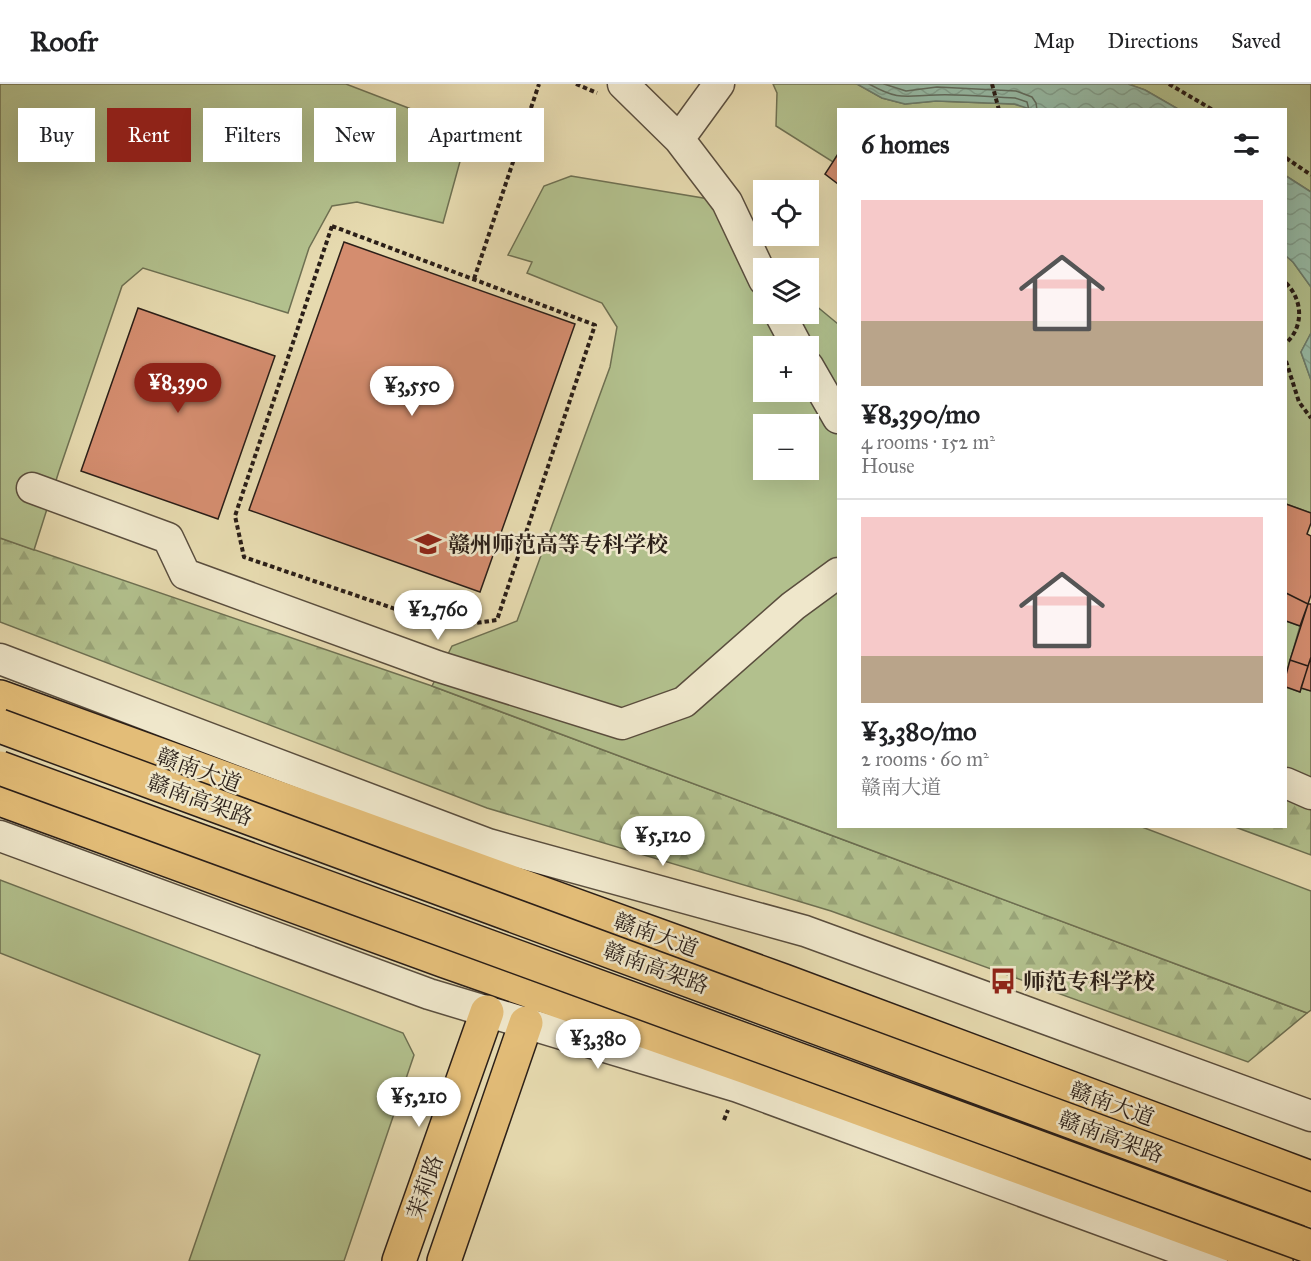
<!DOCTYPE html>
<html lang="en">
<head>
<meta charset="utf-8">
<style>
	body { margin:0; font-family:"IM FELL Great Primer","Noto Serif SC",serif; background:#f2f2f2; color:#202124; height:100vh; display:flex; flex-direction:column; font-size:22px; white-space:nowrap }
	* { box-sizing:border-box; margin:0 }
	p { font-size:20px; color:#757577 }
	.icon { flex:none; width:33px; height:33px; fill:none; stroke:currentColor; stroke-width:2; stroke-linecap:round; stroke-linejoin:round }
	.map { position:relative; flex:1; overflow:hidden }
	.panel { position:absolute; left:837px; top:24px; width:450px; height:720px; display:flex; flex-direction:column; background:#fff; border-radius:0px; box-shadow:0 6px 24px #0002 }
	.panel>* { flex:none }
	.banner { position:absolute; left:18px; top:24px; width:570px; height:54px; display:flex; gap:12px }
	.fabs { position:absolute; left:753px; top:96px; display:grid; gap:12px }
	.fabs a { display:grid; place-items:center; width:66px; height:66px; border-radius:0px; background:#fff; box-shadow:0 6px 24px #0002; font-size:30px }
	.price { position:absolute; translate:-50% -51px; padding:0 14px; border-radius:21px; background:#fff; color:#222; font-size:20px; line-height:39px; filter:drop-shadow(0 2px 3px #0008) }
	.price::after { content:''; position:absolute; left:50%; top:36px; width:18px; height:14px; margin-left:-9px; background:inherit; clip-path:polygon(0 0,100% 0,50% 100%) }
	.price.active { background:#8f2418; color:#fff }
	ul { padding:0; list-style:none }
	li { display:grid; align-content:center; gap:12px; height:318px; padding:0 24px }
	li+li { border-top:2px solid #e0e0e0 }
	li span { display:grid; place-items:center; height:186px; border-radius:0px; color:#555 }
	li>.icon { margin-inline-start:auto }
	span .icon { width:108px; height:108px; fill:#fffc; stroke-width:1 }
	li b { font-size:26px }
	h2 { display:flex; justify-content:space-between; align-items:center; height:72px; padding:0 24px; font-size:26px }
	.chip { padding:0 21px; border-radius:0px; background:#fff; box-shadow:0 6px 24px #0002; font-size:21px; line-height:54px }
	.chip.active { background:#8f2418; color:#fff }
	header { display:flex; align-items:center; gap:36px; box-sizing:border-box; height:84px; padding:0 30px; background:#fff; border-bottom:2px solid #e0e0e0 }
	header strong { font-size:28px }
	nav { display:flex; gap:33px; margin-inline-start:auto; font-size:21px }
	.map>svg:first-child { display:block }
</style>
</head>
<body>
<header>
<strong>Roofr</strong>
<nav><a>Map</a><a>Directions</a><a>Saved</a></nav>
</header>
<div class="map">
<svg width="1311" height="1177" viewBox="0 0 1311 1177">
	<defs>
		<pattern id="forest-firs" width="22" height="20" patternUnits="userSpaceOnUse" patternTransform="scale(1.5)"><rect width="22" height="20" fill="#b2c08d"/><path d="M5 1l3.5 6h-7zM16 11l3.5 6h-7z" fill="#99a579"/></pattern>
		<pattern id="water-waves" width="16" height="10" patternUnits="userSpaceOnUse" patternTransform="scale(1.5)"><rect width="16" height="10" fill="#97bba6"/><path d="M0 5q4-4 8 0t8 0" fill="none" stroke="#82a08e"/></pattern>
	</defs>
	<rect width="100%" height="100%" fill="#e6daaf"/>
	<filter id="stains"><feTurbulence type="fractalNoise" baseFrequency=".00333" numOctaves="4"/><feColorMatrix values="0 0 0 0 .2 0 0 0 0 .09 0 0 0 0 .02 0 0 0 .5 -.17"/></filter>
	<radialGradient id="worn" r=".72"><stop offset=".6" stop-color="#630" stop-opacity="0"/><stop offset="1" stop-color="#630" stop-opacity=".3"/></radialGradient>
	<path fill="url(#forest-firs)" stroke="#6e7052" stroke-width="1.5" d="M0,454l432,148 875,327 -59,49 -417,-151 -344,-103 -487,-186z
		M1286,699l25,11v61l-76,-28 51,-1z"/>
	<path fill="#b2c08d" stroke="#6e7052" stroke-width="1.5" fill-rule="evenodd" d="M0,0h346l91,35 27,28 -21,76 -86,-21 -25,4 -23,42 -21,65 -145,-45 -21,18 -63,185 -25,79 -34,-12z
		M773,0h84l25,14 23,6 31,-3 78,3 19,5 -195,1v44l-5,8 -57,-36 1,-33z
		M1128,0h183v108l-25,-16v-66l-108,-1 -33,-19z
		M571,92l156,26 36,78 1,34h44l1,-14 29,24v502l304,1 169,64v119l-4,3 -875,-327 20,-40 65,-25 93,-254 7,-40 -15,-24 -75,-30 5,-11 -24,-7 36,-69zM764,262h44v46h-44zM764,340h44v46h-44z
		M1286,172l7,6 18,25v46l-10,19 10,28v133l-25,-9z
		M1286,537l14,5 -14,49z
		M1286,603l14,5 1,-4 10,3v103l-25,-11z
		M0,796l403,153 11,22 -70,206h-155l71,-206 -260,-102z"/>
	<path fill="url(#water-waves)" stroke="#6c7d6d" stroke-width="1.5" d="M857,0h271l17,6 33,19 -145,1 -19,-6 -78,-3 -31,3 -23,-6z
		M1286,92l25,16v95l-18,-25 -7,-6z
		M1311,249v47l-10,-28z"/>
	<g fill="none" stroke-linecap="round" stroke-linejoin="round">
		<path stroke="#616d5f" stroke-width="1.5" d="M869,0c31,17 35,12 67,11 26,-1 53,2 79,3l12,4 2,8
			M884,0l22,7 31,-4 79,4 16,6 4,6 1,7"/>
	</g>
	<path fill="#d48d6f" stroke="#2b1f18" stroke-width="1.5" d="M838,70v30l-13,-10z
		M344,158l231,82 -95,268 -231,-82z
		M138,224l137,48 -57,163 -137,-48z
		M1286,420l25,9v10l-4,11 4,2v59l-3,9 -22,-11z
		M1286,509l22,11 -8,22 -14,-5z
		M1308,520h3v53l-3,9 -18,-6z
		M1311,573v34l-10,-3z
		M1290,576l18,6 -8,26 -14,-5v-12z"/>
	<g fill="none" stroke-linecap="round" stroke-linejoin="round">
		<g stroke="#5a4e3e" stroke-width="33">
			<path id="minor" d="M623,0l56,55 48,63 37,78
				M679,55l40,-55
				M780,230l17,32
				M808,282l30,52
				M32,404l136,50 17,36 252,92 185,58 62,-22 109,-96 45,-33
				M0,575l488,185 317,87 506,185
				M1286,699l25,11
				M0,752l429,158 309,93 474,174"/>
		</g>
		<g stroke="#2b1f18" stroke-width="36">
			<path id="major" d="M0,613l784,284 527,197
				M0,715l445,162 304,107 527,193
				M399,1177l88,-249
				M444,1177l82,-238"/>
		</g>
		<path stroke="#2b1f18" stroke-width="4" stroke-dasharray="4.5 3" stroke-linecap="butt" d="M576,0l21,9
			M992,0l7,26
			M1169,0l44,26
			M1286,74l25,17
			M332,142l263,99 -98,295 -49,7 -204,-70 -9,-41z
			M474,195l65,-195
			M1286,199c17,17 18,44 0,60
			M1286,277l13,41 12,16
			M724,1036l4,-10"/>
		<use href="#minor" stroke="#efe7cb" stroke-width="30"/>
		<use href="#major" stroke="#e3bd78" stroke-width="33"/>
		<g stroke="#2b1f18" stroke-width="36" stroke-linecap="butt">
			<path id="highway-bridge" d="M0,642l1311,484
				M0,684l1311,479"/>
		</g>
		<use href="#highway-bridge" stroke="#e3bd78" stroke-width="33"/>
	</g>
	<defs>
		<g id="university-bare" transform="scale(2.07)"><path d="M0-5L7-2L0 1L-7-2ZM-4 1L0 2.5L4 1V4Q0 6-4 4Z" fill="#8f2418" stroke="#efe7cb" stroke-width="2.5" paint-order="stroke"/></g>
		<g id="bus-bare" transform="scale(2.07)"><path d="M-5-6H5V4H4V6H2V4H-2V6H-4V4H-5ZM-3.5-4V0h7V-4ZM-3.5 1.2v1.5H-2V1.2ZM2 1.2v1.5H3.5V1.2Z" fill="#8f2418" stroke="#efe7cb" stroke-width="2.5" paint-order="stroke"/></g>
	</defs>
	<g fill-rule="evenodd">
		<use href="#university-bare" x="428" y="460"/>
		<use href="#bus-bare" x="1003" y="897"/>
	</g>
	<g text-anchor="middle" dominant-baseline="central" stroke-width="5" stroke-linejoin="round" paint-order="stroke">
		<g font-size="22" font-weight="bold" fill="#2b1f18" stroke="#efe7cb" text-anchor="start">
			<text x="448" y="460">赣州师范高等专科学校</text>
			<text x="1023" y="897">师范专科学校</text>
		</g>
		<g font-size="22" fill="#2b1f18" stroke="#efe7cb">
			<text transform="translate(199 686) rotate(20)">赣南大道</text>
			<text transform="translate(200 716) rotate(20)">赣南高架路</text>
			<text transform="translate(656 851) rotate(20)">赣南大道</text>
			<text transform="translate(656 884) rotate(20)">赣南高架路</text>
			<text transform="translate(1112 1020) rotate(20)">赣南大道</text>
			<text transform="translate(1111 1053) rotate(20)">赣南高架路</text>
			<text transform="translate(425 1103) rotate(-71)">茉莉路</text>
		</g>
	</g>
	<rect width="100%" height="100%" filter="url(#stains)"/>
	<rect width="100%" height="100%" fill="url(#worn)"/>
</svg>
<div class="fabs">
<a><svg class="icon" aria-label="locate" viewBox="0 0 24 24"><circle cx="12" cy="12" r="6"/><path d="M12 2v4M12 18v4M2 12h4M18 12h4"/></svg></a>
<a><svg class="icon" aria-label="layers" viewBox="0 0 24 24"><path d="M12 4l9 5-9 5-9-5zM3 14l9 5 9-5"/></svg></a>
<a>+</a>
<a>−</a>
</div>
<b class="price active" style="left:178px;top:330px">¥8,390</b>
<b class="price" style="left:412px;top:333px">¥3,550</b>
<b class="price" style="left:438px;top:557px">¥2,760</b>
<b class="price" style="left:663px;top:783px">¥5,120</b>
<b class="price" style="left:598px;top:986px">¥3,380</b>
<b class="price" style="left:419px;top:1044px">¥5,210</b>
<div class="banner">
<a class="chip">Buy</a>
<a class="chip active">Rent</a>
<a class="chip">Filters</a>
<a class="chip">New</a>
<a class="chip">Apartment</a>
</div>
<section class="panel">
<h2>6 homes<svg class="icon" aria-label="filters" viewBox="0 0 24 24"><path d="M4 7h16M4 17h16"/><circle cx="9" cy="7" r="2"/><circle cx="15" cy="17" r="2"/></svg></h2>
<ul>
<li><span style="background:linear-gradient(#f6c9c9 65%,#b9a48a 0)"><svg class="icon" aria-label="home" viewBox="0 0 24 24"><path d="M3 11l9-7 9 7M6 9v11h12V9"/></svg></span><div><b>¥8,390/mo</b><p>4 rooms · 152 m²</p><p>House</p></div></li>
<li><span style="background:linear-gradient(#f6c9c9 75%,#b9a48a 0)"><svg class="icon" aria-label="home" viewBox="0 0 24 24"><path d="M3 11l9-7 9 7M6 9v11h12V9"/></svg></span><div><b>¥3,380/mo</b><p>2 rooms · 60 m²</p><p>赣南大道</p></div></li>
</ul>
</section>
</div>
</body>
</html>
